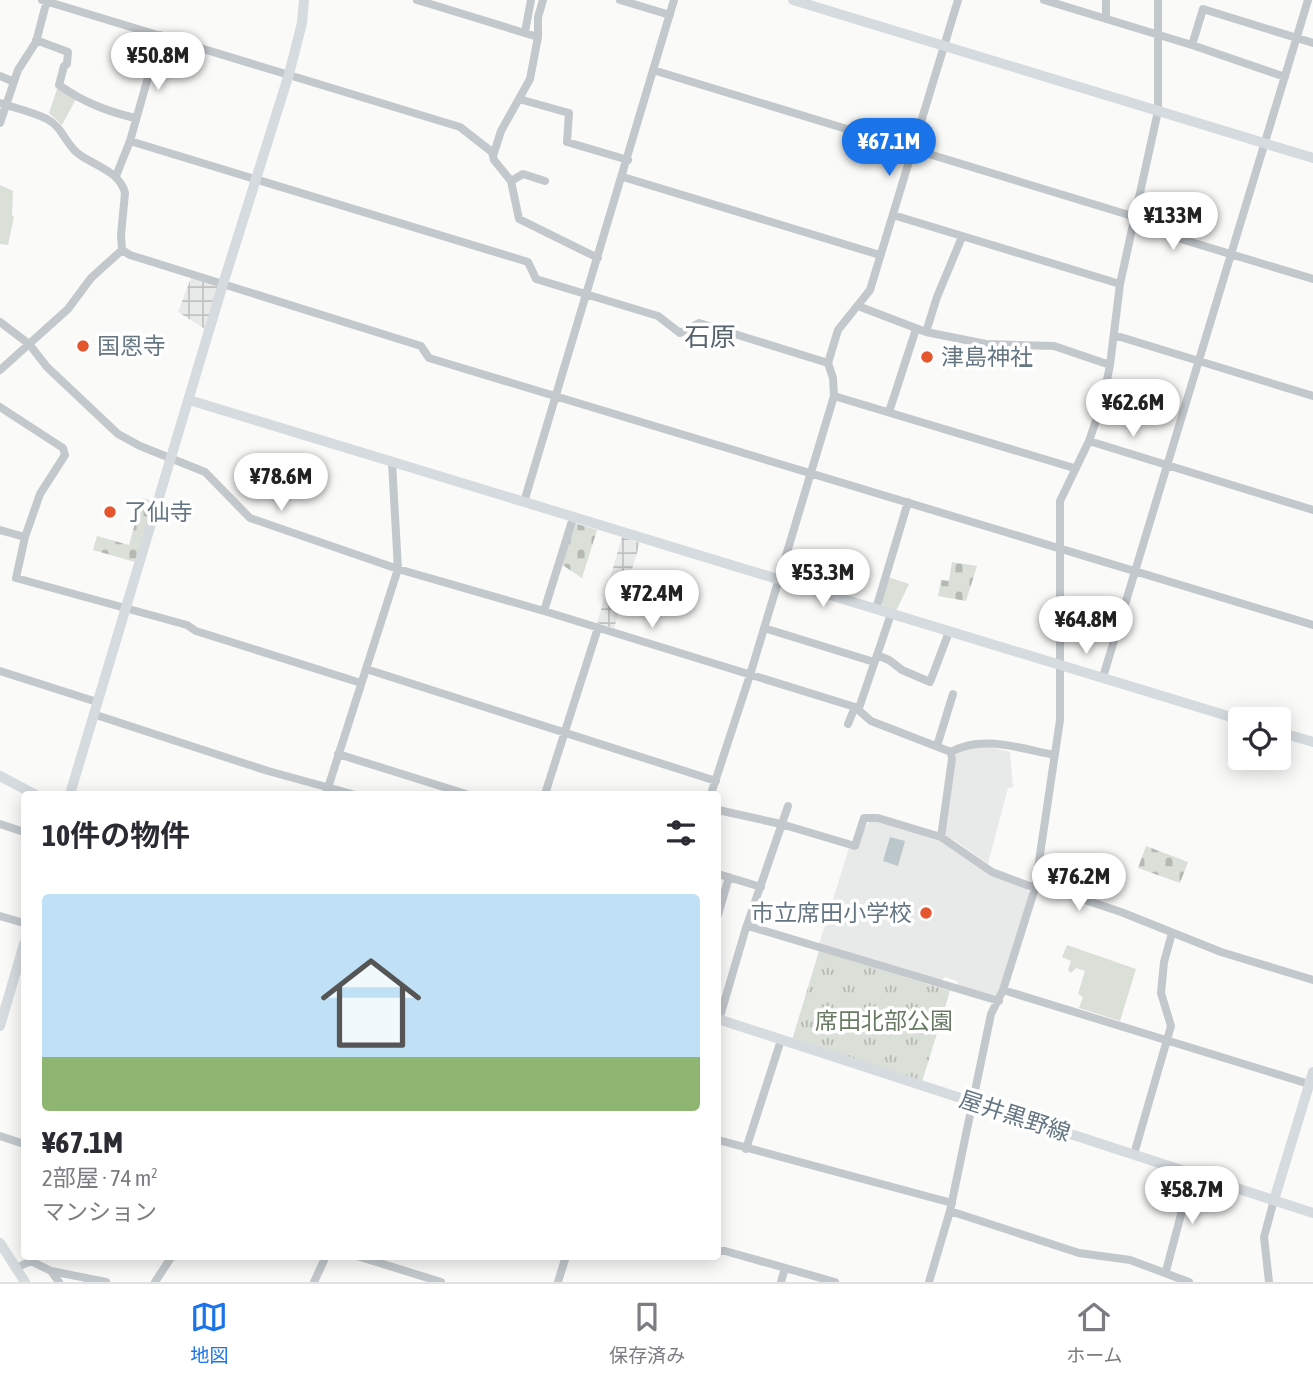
<!DOCTYPE html>
<html lang="ja">
<head>
<meta charset="utf-8">
<style>
	body { margin:0; font-family:"Asap Condensed","Noto Sans JP",sans-serif; background:#f2f2f3; color:#2b2b33; height:100vh; display:flex; flex-direction:column; font-size:26px; white-space:nowrap }
	* { box-sizing:border-box; margin:0 }
	p { font-size:23px; color:#7c7c81 }
	.icon { flex:none; width:38px; height:38px; fill:none; stroke:currentColor; stroke-width:2; stroke-linecap:round; stroke-linejoin:round }
	.map { position:relative; flex:1; overflow:hidden }
	.drawer { position:absolute; left:21px; top:791px; width:700px; height:469px; display:flex; flex-direction:column; background:#fff; border-radius:7px; box-shadow:0 4px 18px #0003 }
	.drawer>* { flex:none }
	.fabs { position:absolute; left:1228px; top:707px; display:grid; gap:14px }
	.fabs a { display:grid; place-items:center; width:63px; height:63px; border-radius:7px; background:#fff; box-shadow:0 4px 18px #0003; font-size:35px }
	.price { position:absolute; translate:-50% -60px; padding:0 16px; border-radius:24px; background:#fff; color:#222; font-size:23px; line-height:46px; filter:drop-shadow(0 2px 4px #0008) }
	.price::after { content:''; position:absolute; left:50%; top:42px; width:21px; height:16px; margin-left:-10px; background:inherit; clip-path:polygon(0 0,100% 0,50% 100%) }
	.price.selected { background:#1a73e8; color:#fff }
	ul { padding:0; list-style:none }
	li { display:grid; align-content:center; gap:14px; height:371px; padding:0 21px }
	li span { display:grid; place-items:center; height:217px; border-radius:7px; color:#555 }
	li>.icon { margin-inline-start:auto }
	span .icon { width:126px; height:126px; fill:#fffc; stroke-width:1 }
	li b { font-size:30px }
	h2 { display:flex; justify-content:space-between; align-items:center; height:84px; padding:0 21px; font-size:30px }
	.menu { display:flex; justify-content:space-around; align-items:center; height:98px; border-top:2px solid #e1e1e2; background:#fff; font-size:19px; color:#7c7c81 }
	.menu a { display:grid; justify-items:center; gap:4px }
	.menu .selected { color:#1a73e8 }
	.map>svg:first-child { display:block }
</style>
</head>
<body>
<div class="map">
<svg width="1313" height="1282" viewBox="0 0 1313 1282">
	<defs>
		<pattern id="industrial-grid" width="8" height="8" patternUnits="userSpaceOnUse" patternTransform="scale(1.75)"><rect width="8" height="8" fill="#e8e9e9"/><path d="M0 4h8M4 0v8" fill="none" stroke="#c0c1c2"/></pattern>
		<pattern id="cemetery-stones" width="16" height="16" patternUnits="userSpaceOnUse" patternTransform="scale(1.75)"><rect width="16" height="16" fill="#dadfd7"/><path d="M2 7V4a2 2 0 0 1 4 0v3zM10 15v-3a2 2 0 0 1 4 0v3z" fill="#b4b9b4"/></pattern>
		<pattern id="park-tufts" width="24" height="20" patternUnits="userSpaceOnUse" patternTransform="scale(1.75)"><rect width="24" height="20" fill="#dadfd7"/><path d="M3 7l-1-3M5 7V3M7 7l1-3M15 17l-1-3M17 17v-4M19 17l1-3" fill="none" stroke="#b4b9b4"/></pattern>
	</defs>
	<rect width="100%" height="100%" fill="#fafaf8"/>
	<path fill="#e8e9e9" d="M986,746l24,6 3,35 -5,1 -20,76 -32,-23 -9,-4 -3,-4 12,-79 3,-4z
		M871,819l46,12 37,16 72,41 3,6 -30,98 -4,5 -36,-10 -2,-6 -12,-4 -4,4 -122,-37 30,-96 8,2 7,-21z"/>
	<path fill="url(#industrial-grid)" d="M191,278l29,9 -15,42 -27,-17z
		M622,537l18,6 -26,85 -17,-5z"/>
	<path fill="#dadfd7" d="M58,86l19,11 -15,28 -13,-12z
		M0,185l13,6 -1,24 2,2 -6,28 -8,-1z
		M888,577l21,7 -13,27 -13,-4 -2,-5z
		M1067,945l69,24 -16,52 -41,-13 4,-11 -5,-3 7,-23 -9,-3 -5,5 -3,-3 3,-9 -9,-4z"/>
	<path fill="url(#cemetery-stones)" d="M142,498l11,3 -18,61 -42,-12 4,-14 32,9z
		M574,523l23,7 -15,48 -21,-14z
		M952,562l25,4 -11,35 -28,-5 3,-16 8,1z
		M1146,846l42,16 -8,21 -42,-15z"/>
	<path fill="url(#park-tufts)" d="M819,951l131,40 -28,91 -130,-42z"/>
	<path fill="#bbc7cb" d="M890,837l15,4 -7,25 -15,-5z"/>
	<g fill="none" stroke-linecap="round" stroke-linejoin="round">
		<path stroke="#c3c8cc" stroke-width="8" d="M42,0l418,127 32,25 2,8 17,21 8,38 79,39
			M417,0l121,37
			M620,0l50,15
			M1044,0l148,45 93,32
			M1106,18v-18
			M525,32l6,-32
			M36,40l32,12 -1,12 -3,2 -5,19c24,17 47,26 76,33
			M1192,45l11,-36 110,34
			M653,70l476,145 9,11 175,53
			M0,76l14,6
			M519,99l50,14 -2,29 61,18
			M0,103c15,5 33,9 47,16 16,8 19,27 33,36 16,11 40,17 45,38l-4,42 1,15
			M0,123l18,-53 18,-28 11,-42
			M130,141l398,121 8,17 122,37 22,17 19,-10 129,40
			M493,156l8,-25 29,-52 8,-42v-20l5,-17
			M116,176l14,-35 30,-106
			M623,177l257,78
			M511,181l12,-7 22,7
			M893,215l227,69
			M122,250l8,5 291,91 8,12 884,267
			M858,306l68,26 60,12 68,2 56,19
			M0,322l29,22 18,23 71,67 22,12 65,26 45,46 148,51 146,42 311,96 16,14 80,31
			M926,332l11,-35 25,-60
			M1114,335l199,61
			M0,370l68,-61 23,-31 31,-28
			M834,396l240,72
			M0,407l63,41 2,7 -25,39 -15,43 -9,41 171,47 9,6 165,52
			M889,412l27,-83
			M1089,441l224,69
			M524,502l150,-502
			M0,530l25,7
			M876,609l32,-107
			M544,611l29,-93
			M764,628l110,34
			M877,655l12,5 13,10 28,12 19,-50
			M366,669l350,112
			M0,671l97,31
			M1103,677l205,-677
			M859,708l32,-94
			M93,714l175,57 84,23
			M848,724l7,-17
			M937,746l16,-52
			M951,752c31,-18 71,-3 104,3
			M338,754l128,40
			M326,794l72,-225 -6,-107
			M545,794l53,-166
			M711,794l39,-119 84,-279 -1,-18 -5,-15 10,-33 32,-40 88,-290
			M718,810l63,14 74,22 9,-28h14l63,19 51,35 43,16 5,-3 81,27 100,40 92,28
			M0,824l24,8
			M941,837l11,-78 -1,-7
			M718,874l43,13
			M718,915l11,-38
			M0,916l24,7
			M748,926l251,75
			M1003,990l306,94
			M719,1020l26,-89 43,-125
			M0,1136l24,8
			M718,1140l234,63
			M746,1149l35,-109
			M1134,1154l37,-128 -10,-33 3,-31 8,-29
			M950,1211l129,42 51,7 59,22
			M718,1251h7l110,31
			M357,1256l84,26
			M16,1268l15,-7 20,10 8,11
			M51,1271l55,11
			M1166,1271l26,-98
			M155,1282l17,-26
			M314,1282l12,-26
			M558,1282l8,-26
			M781,1282l4,-14
			M929,1282l21,-71 41,-197 12,-24 32,-102 25,-168v-219l29,-60 14,-41 7,-35 10,-81 38,-173v-111
			M1269,1282l-5,-45 10,-37"/>
		<path stroke="#d6dbdf" stroke-width="10" d="M793,0l520,158
			M189,400l1052,320
			M1279,732l34,10
			M0,776l34,18
			M70,794l153,-510 66,-210 13,-51 2,-23
			M718,1019l595,194
			M0,1026l24,-82
			M1274,1200l39,-128
			M0,1243l25,39"/>
	</g>
	<g fill="#e4572e" stroke="#fff" stroke-width="2.5">
		<circle cx="83" cy="346" r="7"/>
		<circle cx="927" cy="357" r="7"/>
		<circle cx="110" cy="512" r="7"/>
		<circle cx="926" cy="913" r="7"/>
	</g>
	<g text-anchor="middle" dominant-baseline="central" stroke-width="7" stroke-linejoin="round" paint-order="stroke">
		<g font-size="23" fill="#657683" stroke="#fff" text-anchor="start">
			<text x="97" y="346">国恩寺</text>
			<text x="941" y="357">津島神社</text>
			<text x="124" y="512">了仙寺</text>
			<text x="912" y="913" text-anchor="end">市立席田小学校</text>
		</g>
		<g font-size="23" fill="#687a64" stroke="#fff">
			<text x="884" y="1021">席田北部公園</text>
		</g>
		<g font-size="23" fill="#657683" stroke="#fff">
			<text transform="translate(1015 1116) rotate(18)">屋井黒野線</text>
		</g>
		<g font-size="26" fill="#57646e" stroke="#fff">
			<text x="710" y="337">石原</text>
		</g>
	</g>
</svg>
<div class="fabs">
<a><svg class="icon" aria-label="locate" viewBox="0 0 24 24"><circle cx="12" cy="12" r="6"/><path d="M12 2v4M12 18v4M2 12h4M18 12h4"/></svg></a>
</div>
<b class="price" style="left:158px;top:92px">¥50.8M</b>
<b class="price selected" style="left:889px;top:178px">¥67.1M</b>
<b class="price" style="left:1173px;top:252px">¥133M</b>
<b class="price" style="left:1133px;top:439px">¥62.6M</b>
<b class="price" style="left:281px;top:513px">¥78.6M</b>
<b class="price" style="left:823px;top:609px">¥53.3M</b>
<b class="price" style="left:652px;top:630px">¥72.4M</b>
<b class="price" style="left:1086px;top:656px">¥64.8M</b>
<b class="price" style="left:1079px;top:913px">¥76.2M</b>
<b class="price" style="left:1192px;top:1226px">¥58.7M</b>
<section class="drawer">
<h2>10件の物件<svg class="icon" aria-label="filters" viewBox="0 0 24 24"><path d="M4 7h16M4 17h16"/><circle cx="9" cy="7" r="2"/><circle cx="15" cy="17" r="2"/></svg></h2>
<ul>
<li><span style="background:linear-gradient(#bfe0f5 75%,#8fb573 0)"><svg class="icon" aria-label="home" viewBox="0 0 24 24"><path d="M3 11l9-7 9 7M6 9v11h12V9"/></svg></span><div><b>¥67.1M</b><p>2部屋 · 74 m²</p><p>マンション</p></div></li>
</ul>
</section>
</div>
<nav class="menu">
<a class="selected"><svg class="icon" aria-label="map" viewBox="0 0 24 24"><path d="M3 6l6-2 6 2 6-2v14l-6 2-6-2-6 2zM9 4v14M15 6v14"/></svg>地図</a>
<a><svg class="icon" aria-label="saved" viewBox="0 0 24 24"><path d="M7 4h10v16l-5-4-5 4z"/></svg>保存済み</a>
<a><svg class="icon" aria-label="home" viewBox="0 0 24 24"><path d="M3 11l9-7 9 7M6 9v11h12V9"/></svg>ホーム</a>
</nav>
</body>
</html>
